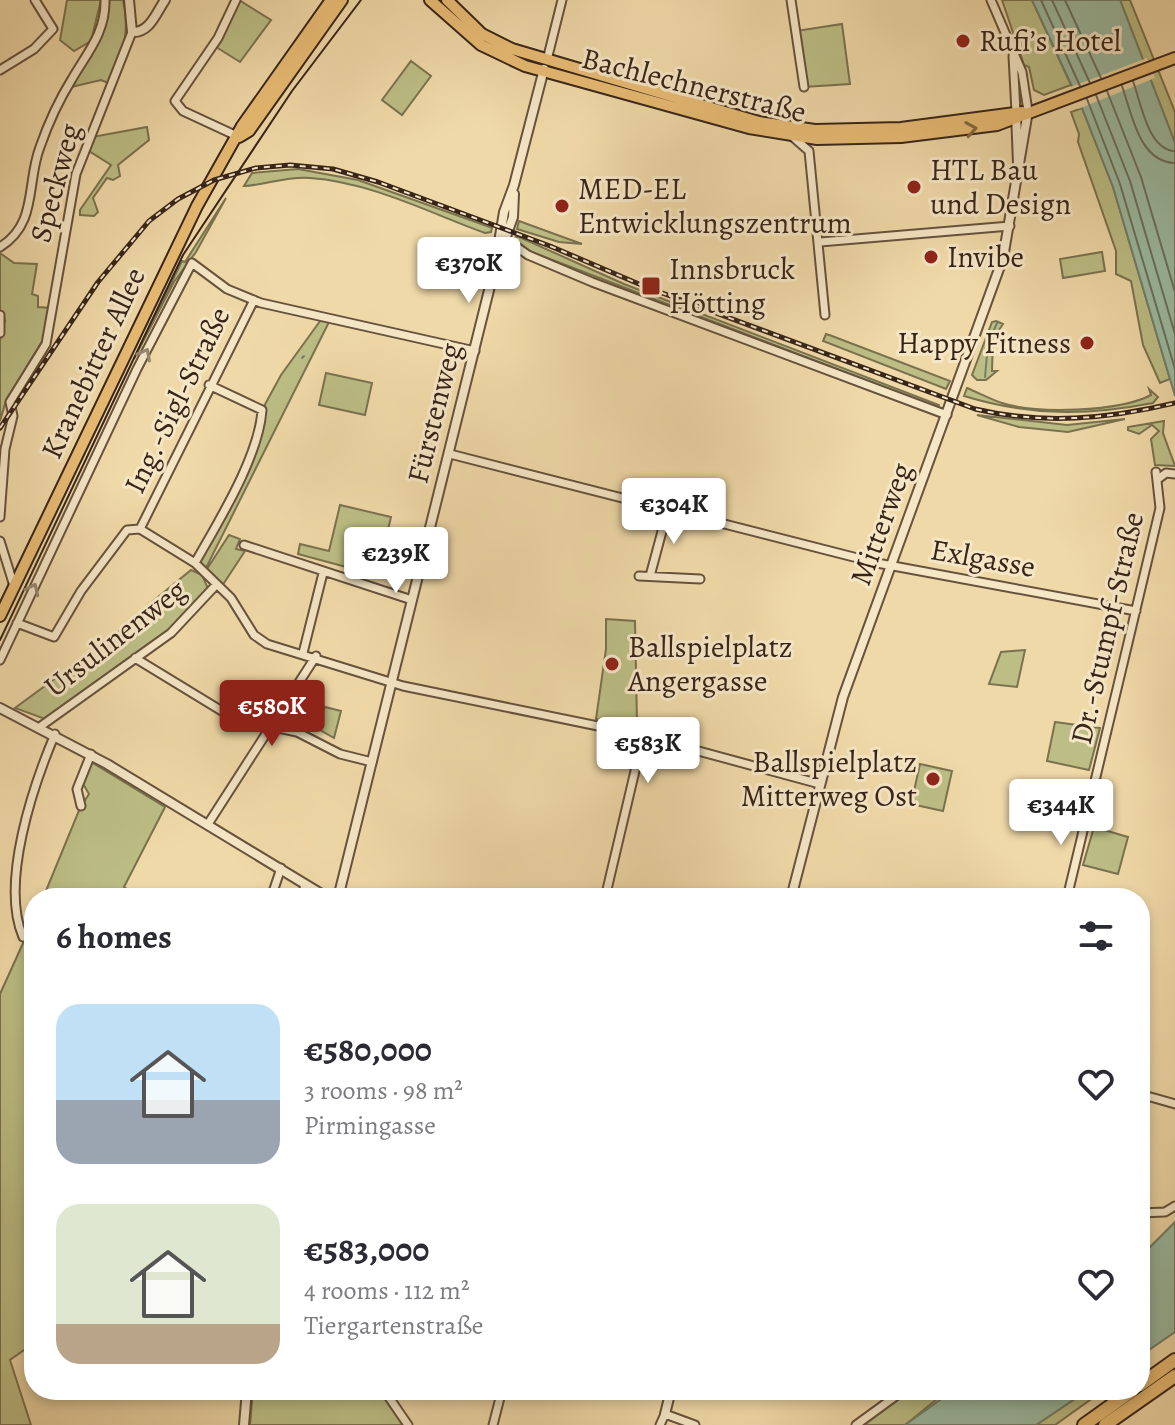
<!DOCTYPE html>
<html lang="en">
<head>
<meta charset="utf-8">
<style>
	body { margin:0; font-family:Alegreya,serif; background:#f7f7f7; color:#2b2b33; height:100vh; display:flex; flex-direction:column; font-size:30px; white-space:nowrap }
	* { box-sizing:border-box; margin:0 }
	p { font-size:26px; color:#7c7c81 }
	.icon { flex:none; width:44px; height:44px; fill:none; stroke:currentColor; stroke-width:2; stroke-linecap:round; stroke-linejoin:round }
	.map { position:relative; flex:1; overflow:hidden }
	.side { position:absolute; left:24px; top:888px; width:1126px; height:512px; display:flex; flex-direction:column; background:#fff; border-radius:32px; box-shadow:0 4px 12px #0003 }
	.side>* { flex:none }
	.price { position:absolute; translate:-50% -68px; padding:0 18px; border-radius:8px; background:#fff; color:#222; font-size:26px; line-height:52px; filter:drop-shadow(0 2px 4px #0008) }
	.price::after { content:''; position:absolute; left:50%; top:48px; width:24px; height:18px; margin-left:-12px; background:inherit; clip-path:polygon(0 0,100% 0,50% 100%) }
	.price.current { background:#8f2418; color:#fff }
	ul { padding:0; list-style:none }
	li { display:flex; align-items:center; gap:24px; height:200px; padding:0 32px }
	li span { display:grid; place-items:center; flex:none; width:224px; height:160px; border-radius:24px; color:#555 }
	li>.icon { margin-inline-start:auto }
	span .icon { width:96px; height:96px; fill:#fffc; stroke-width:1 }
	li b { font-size:34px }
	h2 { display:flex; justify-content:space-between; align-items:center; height:96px; padding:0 32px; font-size:34px }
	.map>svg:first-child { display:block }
</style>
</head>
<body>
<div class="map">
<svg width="1175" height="1425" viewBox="0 0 1175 1425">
	<rect width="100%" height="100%" fill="#f0d9a8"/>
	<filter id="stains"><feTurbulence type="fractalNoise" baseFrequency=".0025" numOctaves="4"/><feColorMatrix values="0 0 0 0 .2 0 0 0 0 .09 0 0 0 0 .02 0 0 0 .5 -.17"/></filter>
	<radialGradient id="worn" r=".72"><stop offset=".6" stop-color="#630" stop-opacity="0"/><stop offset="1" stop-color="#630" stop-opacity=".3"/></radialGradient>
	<path fill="#bcbe85" stroke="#7a724f" stroke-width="2" d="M67,0h34l-10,41 -17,10 -14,-11z
		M108,0h15c7,31 1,56 -15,83l-7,-3 -30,7z
		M239,0l32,20 -31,42 -24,-15z
		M1002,0h30l39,85 -27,10 -10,-5 -5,-23 -5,-2z
		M1120,0h10l45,112v31z
		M842,24l8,60 -46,3 -8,-56z
		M411,61l20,15 -29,39 -20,-15z
		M1082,108l31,79 57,192 -10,4 -17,-38 -12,-64 -15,-7v-23l-38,-109 1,-8 -8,-22z
		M147,127l2,13 -31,25 2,11 -7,4 -6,-2 -14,20 5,14 -4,4 -14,-1v-5l31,-45 -22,-14 3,-14z
		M298,169l60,11 129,46 5,2 -1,4 -6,1c-55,-20 -115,-51 -175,-55 -23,-2 -45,7 -66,8l8,-13z
		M226,198l-30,54 -22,30 -40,77 48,-98 3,1z
		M519,221l63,23 -23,-2 -42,-13z
		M517,236l107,48 315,121 -1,3 -414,-159 -10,-10z
		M1102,252l3,19 -42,7 -3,-19z
		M0,253l14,10 23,1 -5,30 6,2v11l13,1 -8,32 -37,61 -6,20v-81l5,-20 -5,-10z
		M323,317l8,1 -125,250 -8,-7 44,-87 20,-64 19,-35z
		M996,321l7,3 -10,15 -1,32h5l-11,9h-9l-5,-5 20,-53z
		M826,334l6,2 118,45 -4,8 -123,-48z
		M326,373l46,10 -7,32 -46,-10z
		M967,388c12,5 23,11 35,15 34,11 117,9 149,-8l-2,-6 9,8 -5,6c-67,13 -123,13 -189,-7z
		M977,415l90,10 58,-6 -57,13 -49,-5z
		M1164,421l-1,12 12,33 -20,-1 -4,-26 8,-8 -7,-6 -13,9 -11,-4v-3z
		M340,505l51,12 -11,46 10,3 -3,12 -89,-24 2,-10 29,7z
		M229,535l11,4 -4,10 9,2 -23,35 -15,-17z
		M191,570l11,5 8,18 -21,25 -144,101 -30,-11 133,-98 -2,-3z
		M606,619l29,2 2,102 -6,3 -35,-7 10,-70z
		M1025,650l-8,37 -28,-3 12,-32z
		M325,707l16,4 -7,27 -21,-12z
		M1055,722l45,6 -11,42 -42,-9z
		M91,762l74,45 -41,80 17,11h-98l37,-90 9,-14 -7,-12z
		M920,764l32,7 -9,40 -32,-7z
		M1094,827l34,10 -10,37 -35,-9z
		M34,919v424l-24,17 21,65h-31v-431z
		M253,1390h127l24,35h-154z
		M911,1390h31l-7,5 12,-4 -42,34h-41z
		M1088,1390h16l-49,35h-19z"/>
	<path fill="#9bbba2" stroke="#737f6b" stroke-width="2" d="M1032,0h88l55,143v253l-62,-209 -31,-79z
		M1175,1222v110l-35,24v-99z
		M954,1390h134l-52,35h-131z"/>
	<path fill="#f0d9a8" d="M1147,58l8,20 -77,31 -10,-21z"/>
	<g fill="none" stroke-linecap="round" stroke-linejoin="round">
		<path stroke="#6a705e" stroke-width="2" d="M1041,0l39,86
			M1052,0l38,83
			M1065,0l36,78
			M1133,81c8,22 15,69 42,70
			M1122,86c10,28 17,76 53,77
			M1107,91l34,86 34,115
			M1096,95l34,86 45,153
			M1087,99l33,85 55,185"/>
		<path stroke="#737f6b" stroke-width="2" d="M302,358l2,-2
			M985,377l3,-33 9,-21
			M108,646l9,-8"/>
		<g stroke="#66523d" stroke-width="11">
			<path id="minor" d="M236,0l-18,38 -43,63 8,10 56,26
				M791,0l13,87
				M991,0l31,72 6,39
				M1013,56l3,56
				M547,60l15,-60
				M0,70l34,-21 19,-20 -18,-29
				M793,137l16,14 16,164
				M507,240l21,15 64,27 355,133
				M820,242l190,-16
				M0,247c38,-23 26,-64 40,-100 8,-23 19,-47 32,-68 15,-26 34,-47 33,-79
				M0,315v18
				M450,454l427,109 259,48
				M1158,479l8,-6 9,1
				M0,517l5,-68 8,-33 -3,-14 36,-58 30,-170 56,-142
				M140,529l55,34c23,-41 64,-106 67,-153l-53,-25
				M0,541l14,45
				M244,545l168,55
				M195,563l36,35 23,37 13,9 136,42 229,47 188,51
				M639,576l61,3
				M650,576l18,-67
				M17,623l37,14 27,-46 46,-61 13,-1 114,-229
				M303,653l20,-80
				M135,658l100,61 62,13 43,22 32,8
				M0,660l137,-291 55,-106 35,26 34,14 214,48
				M41,726l130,-93 45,-48
				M81,806l-4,-17 14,-35
				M208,824l108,-168
				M271,898l10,-30
				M302,898l3,-14
				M605,898l38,-161
				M1067,898c31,-127 62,-260 93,-390l-4,-36
				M23,937c-23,-54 10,-151 32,-203
				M1140,1094l35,10
				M1140,1213l25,-1 10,-6
				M384,1390l24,35
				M493,1425l9,-35
				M660,1425l5,-11 30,11
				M856,1425l48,-35"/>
		</g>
		<g stroke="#66523d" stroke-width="12">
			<path id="tertiary" d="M129,0l3,32c18,1 24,-19 33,-32
				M1016,113l2,50
				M497,262l16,-45 1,-23
				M0,708l107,56 221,134
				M338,898l157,-632 9,-54 10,-27 30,-116
				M791,898l52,-201 160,-439 25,-147
				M665,1414l6,-24
				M244,1425l3,-35"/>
		</g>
		<g stroke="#382519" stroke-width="14">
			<path id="primary" d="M430,0l51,45 44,21 224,62 68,11 84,-2 96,-12 178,-67
				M447,0l35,34 30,15 247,73 56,8 86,-2 121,-16
				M239,137l10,-6 93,-131
				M0,616l197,-410 45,-80 89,-126"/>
		</g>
		<g stroke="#382519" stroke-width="16">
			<path id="motorway" d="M1140,1385l35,-25
				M1084,1425l49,-35
				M1105,1425l70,-49"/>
		</g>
		<use href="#minor" stroke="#f5e6c6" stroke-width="7"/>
		<use href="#tertiary" stroke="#f5e6c6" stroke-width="8"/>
		<use href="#primary" stroke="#e8bc74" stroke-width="10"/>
		<use href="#motorway" stroke="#e8bc74" stroke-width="12"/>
		<path stroke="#382519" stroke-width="2" d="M0,640l183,-385 109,-164 69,-91"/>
		<g stroke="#382519" stroke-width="5">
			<path id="rail" d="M0,428l98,-146 51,-61 29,-22 36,-19 42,-12 34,-3 43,4 45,13 172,64 96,41 329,122c68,16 133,10 200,-6"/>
		</g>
		<use href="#rail" stroke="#f5e6c6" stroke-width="2" stroke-dasharray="6" stroke-linecap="butt"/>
	</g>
	<defs><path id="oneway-chevron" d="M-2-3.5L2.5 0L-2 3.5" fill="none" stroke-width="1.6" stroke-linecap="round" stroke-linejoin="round" transform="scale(2)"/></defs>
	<use stroke="#876942" href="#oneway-chevron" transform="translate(971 129) rotate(-9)"/>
	<g stroke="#968670">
		<use href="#oneway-chevron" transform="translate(145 354) rotate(-62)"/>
		<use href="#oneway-chevron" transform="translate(33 589) rotate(-65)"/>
	</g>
	<g fill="#8f2418" stroke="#f5e6c6" stroke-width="3">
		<circle cx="963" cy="41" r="8"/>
		<circle cx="914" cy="187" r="8"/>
		<circle cx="562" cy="206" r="8"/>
		<circle cx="931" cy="257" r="8"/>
		<rect x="641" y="276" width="20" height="20" rx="4"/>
		<circle cx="1087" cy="343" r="8"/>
		<circle cx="612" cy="664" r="8"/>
		<circle cx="933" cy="779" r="8"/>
	</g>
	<g text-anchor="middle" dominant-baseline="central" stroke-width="6" stroke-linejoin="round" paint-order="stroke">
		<g font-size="30" fill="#382519" stroke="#f5e6c6" text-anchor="start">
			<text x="979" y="41">Rufi’s Hotel</text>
			<text x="930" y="170">HTL Bau<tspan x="930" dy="34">und Design</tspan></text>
			<text x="578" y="189">MED-EL<tspan x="578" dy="34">Entwicklungszentrum</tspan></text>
			<text x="947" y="257">Invibe</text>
			<text x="669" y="269">Innsbruck<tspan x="669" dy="34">Hötting</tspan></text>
			<text x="1071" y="343" text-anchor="end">Happy Fitness</text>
			<text x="628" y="647">Ballspielplatz<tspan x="628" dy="34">Angergasse</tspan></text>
			<text x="917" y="762" text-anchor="end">Ballspielplatz<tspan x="917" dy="34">Mitterweg Ost</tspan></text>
		</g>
		<g font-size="30" fill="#382519" stroke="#f5e6c6">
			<text transform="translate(694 85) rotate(14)">Bachlechnerstraße</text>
			<text transform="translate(55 183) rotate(-75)">Speckweg</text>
			<text transform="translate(93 363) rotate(-65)">Kranebitter Allee</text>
			<text transform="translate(177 400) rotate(-64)">Ing.-Sigl-Straße</text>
			<text transform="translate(434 413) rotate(-76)">Fürstenweg</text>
			<text transform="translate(881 524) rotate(-70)">Mitterweg</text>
			<text transform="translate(983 558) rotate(10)">Exlgasse</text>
			<text transform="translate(1107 628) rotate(-77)">Dr.-Stumpf-Straße</text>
			<text transform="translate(115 638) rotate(-38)">Ursulinenweg</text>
		</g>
	</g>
	<rect width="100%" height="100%" filter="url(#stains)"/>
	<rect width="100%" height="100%" fill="url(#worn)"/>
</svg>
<b class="price" style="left:469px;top:305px">€370K</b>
<b class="price" style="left:674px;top:546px">€304K</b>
<b class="price" style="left:396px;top:595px">€239K</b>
<b class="price current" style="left:272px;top:748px">€580K</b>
<b class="price" style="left:648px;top:785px">€583K</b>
<b class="price" style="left:1061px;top:847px">€344K</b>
<section class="side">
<h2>6 homes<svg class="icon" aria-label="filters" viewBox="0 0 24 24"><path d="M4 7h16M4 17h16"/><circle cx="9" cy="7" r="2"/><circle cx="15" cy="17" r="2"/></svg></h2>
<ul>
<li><span style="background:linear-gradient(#bfe0f5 60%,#9aa5b1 0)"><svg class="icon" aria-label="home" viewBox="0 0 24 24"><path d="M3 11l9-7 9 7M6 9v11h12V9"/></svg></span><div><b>€580,000</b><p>3 rooms · 98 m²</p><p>Pirmingasse</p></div><svg class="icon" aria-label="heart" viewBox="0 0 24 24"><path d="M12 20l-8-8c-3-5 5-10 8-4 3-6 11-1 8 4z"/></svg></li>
<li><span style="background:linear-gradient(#dfe7d0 75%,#b9a48a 0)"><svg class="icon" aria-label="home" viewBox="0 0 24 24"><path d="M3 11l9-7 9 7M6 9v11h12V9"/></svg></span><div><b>€583,000</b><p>4 rooms · 112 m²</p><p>Tiergartenstraße</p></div><svg class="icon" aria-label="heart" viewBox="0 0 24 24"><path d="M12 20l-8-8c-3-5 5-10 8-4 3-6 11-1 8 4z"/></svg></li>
</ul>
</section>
</div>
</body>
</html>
